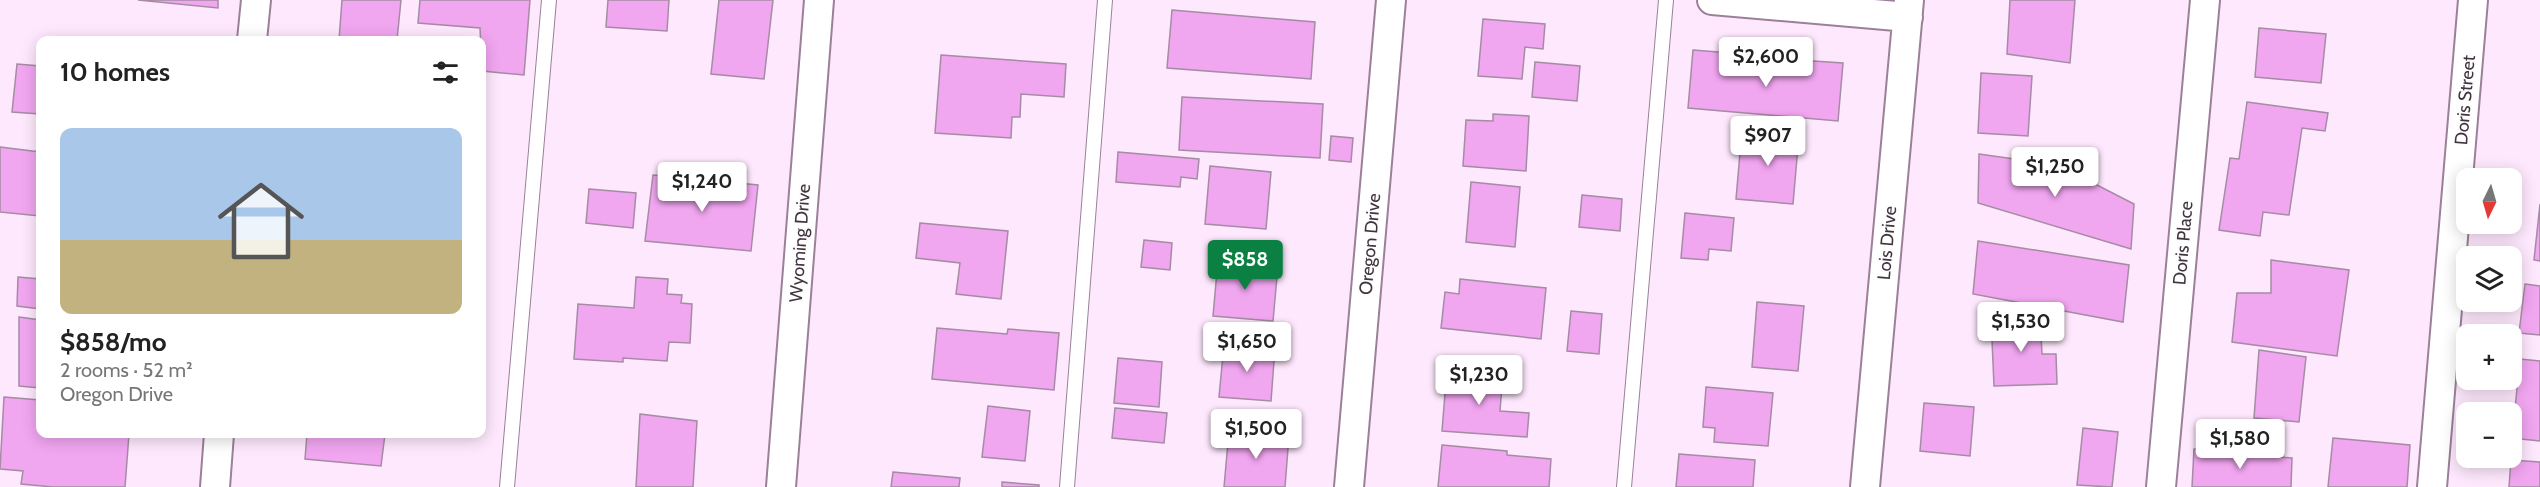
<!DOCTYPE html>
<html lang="en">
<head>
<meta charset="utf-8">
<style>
	body { margin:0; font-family:Cabin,sans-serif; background:#f6f6f6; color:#222; height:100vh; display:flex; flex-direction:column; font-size:22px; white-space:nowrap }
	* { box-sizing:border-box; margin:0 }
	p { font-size:20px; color:#767676 }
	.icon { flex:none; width:33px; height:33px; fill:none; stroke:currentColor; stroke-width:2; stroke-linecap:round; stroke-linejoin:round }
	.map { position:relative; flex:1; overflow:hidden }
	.side { position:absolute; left:36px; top:36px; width:450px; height:402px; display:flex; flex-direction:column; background:#fff; border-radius:12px; box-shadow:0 3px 15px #0003 }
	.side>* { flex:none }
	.needle { width:39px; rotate:185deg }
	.buttons { position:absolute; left:2456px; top:168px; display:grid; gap:12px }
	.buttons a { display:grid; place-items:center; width:66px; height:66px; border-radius:12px; background:#fff; box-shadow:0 3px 15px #0003; font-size:30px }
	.price { position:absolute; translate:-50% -51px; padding:0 14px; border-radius:6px; background:#fff; color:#222; font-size:20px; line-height:39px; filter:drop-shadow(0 2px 3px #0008) }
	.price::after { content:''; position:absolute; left:50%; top:36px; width:18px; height:14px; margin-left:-9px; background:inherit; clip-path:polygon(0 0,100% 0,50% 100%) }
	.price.current { background:#0b8043; color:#fff }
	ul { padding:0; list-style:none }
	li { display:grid; align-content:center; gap:12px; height:318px; padding:0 24px }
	li span { display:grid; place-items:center; height:186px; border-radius:12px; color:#555 }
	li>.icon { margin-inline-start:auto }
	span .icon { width:108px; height:108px; fill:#fffc; stroke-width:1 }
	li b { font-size:26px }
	h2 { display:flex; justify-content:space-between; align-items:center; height:72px; padding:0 24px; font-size:26px }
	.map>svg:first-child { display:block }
</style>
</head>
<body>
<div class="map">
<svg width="2540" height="487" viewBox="0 0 2540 487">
	<rect width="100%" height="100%" fill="#fee8fd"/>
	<path fill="#f1a6f0" stroke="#a58ba4" stroke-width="1.5" d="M138,0h80v8z
		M342,0h59l-4,40h-58z
		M420,0h110l-6,75 -42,-4 -2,-43 -62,-5z
		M608,0h61l-2,31 -61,-4z
		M719,0h54l-9,79 -53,-5z
		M2010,0h65l-5,63 -63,-9z
		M1172,10l143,12 -4,57 -144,-11z
		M1483,19l62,5 -2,25 -18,-2 -3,32 -44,-3z
		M2259,28l67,6 -5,49 -66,-6z
		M1693,50l37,3 -2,15 69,6 2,-14 44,3 -5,58 -150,-13z
		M941,55l125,9 -2,33 -43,-3 -1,23h-8l-1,21 -76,-5z
		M1535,62l45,4 -3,35 -45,-4z
		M17,64l23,2v48l-28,-2z
		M1981,73l51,3 -4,60 -50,-3z
		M1182,97l141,7 -3,54 -141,-8z
		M2247,102l81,11 -3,18 -23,-3 -13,87 -26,-3 -3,24 -41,-6 11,-72 9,1z
		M1493,114l36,2 -3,55 -63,-5 3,-46 27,1z
		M1742,130l57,5 -6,69 -57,-5z
		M1331,136l22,2 -2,24 -22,-2z
		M0,147l40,5v64l-40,-4z
		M1118,152l81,7 -2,20 -16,-2 -1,10 -64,-5z
		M1979,154l79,11 76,39 -3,45 -153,-46z
		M1210,166l61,6 -5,57 -61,-5z
		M653,175l105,10 -7,66 -106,-10z
		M1471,182l49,5 -5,60 -49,-5z
		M589,189l47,4 -3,35 -47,-5z
		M1582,195l40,4 -2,32 -41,-4z
		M2540,204v57l-6,-1z
		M1685,213l49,5 -3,33 -22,-2 -1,11 -27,-2z
		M920,223l88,8 -7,68 -45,-5 4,-31 -44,-5z
		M1144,240l28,3 -2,27 -29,-3z
		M1978,241l151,24 -6,57 -150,-28z
		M1218,260l60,6 -5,55 -60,-5z
		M2271,260l78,10 -12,86 -105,-14 5,-49h34z
		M18,277l22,2v30l-23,-3z
		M636,277l32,2 -1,15 15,1 -1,8 11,1 -2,39 -21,-1 -2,19 -44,-3v4l-49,-3 4,-55 56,4z
		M1460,279l86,9 -5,51 -100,-11 4,-36 14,2z
		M2525,284l15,2v49l-21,-2z
		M1757,302l47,4 -6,65 -46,-4z
		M1571,311l31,3 -3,40 -32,-3z
		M2040,315l2,39h14l1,30 -63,2 -3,-69z
		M19,317l21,3v68l-21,-2z
		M937,328l70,6 1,-5 51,4 -5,57 -122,-11z
		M1224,344l51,4 -4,53 -52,-4z
		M2259,350l47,7 -7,65 -45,-4z
		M1118,358l44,4 -3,45 -45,-4z
		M2520,359l20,2v80l-28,-3z
		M1447,369l56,4 -3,38 29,2 -2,24 -85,-6z
		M1706,387l67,6 -5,53 -54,-4 1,-14 -12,-1z
		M4,397l36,3v34h89l-4,53h-72l-32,-3 2,-13 -23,-2z
		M1924,403l50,4 -4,49 -50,-5z
		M988,406l42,5 -5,50 -43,-4z
		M1115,408l52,5 -3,30 -52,-5z
		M640,414l57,7 -4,66h-57z
		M2083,428l35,4 -6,55 -35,-2z
		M1229,431l60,5 -4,51h-61z
		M307,434h78l-4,32 -76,-7z
		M2333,438l77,7 -3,42h-79z
		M1442,445l65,6v4l44,4 -2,28h-111z
		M2194,449l98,9 -1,29h-99z
		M1679,454l76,6 -2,27h-77z
		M2511,460l29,2v25h-31z
		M893,472l67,6 -1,9h-68z
		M1002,482l37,3v2h-37z"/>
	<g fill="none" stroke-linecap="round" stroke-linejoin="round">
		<g stroke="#9a8099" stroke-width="16">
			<path id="service" d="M507,487l42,-487
				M1067,487l38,-487
				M1624,487l42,-487"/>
		</g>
		<g stroke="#9a8099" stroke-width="32">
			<path id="minor" d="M1712,0l196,17
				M252,40l4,-40
				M215,487l4,-53
				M781,487l38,-487
				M1349,487l42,-487
				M1865,487l44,-487
				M2161,487l44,-487
				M2432,487l41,-487"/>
		</g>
		<use href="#service" stroke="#fff" stroke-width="14"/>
		<use href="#minor" stroke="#fff" stroke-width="28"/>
	</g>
	<g text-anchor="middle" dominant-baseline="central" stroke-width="4.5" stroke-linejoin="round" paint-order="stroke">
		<g font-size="18" fill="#40353f" stroke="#fdfdfd">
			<text transform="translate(2465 100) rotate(-85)">Doris Street</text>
			<text transform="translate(800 243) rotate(-86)">Wyoming Drive</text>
			<text transform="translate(1887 243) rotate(-85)">Lois Drive</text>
			<text transform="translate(2183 243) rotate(-85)">Doris Place</text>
			<text transform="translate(1370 244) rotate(-85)">Oregon Drive</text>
		</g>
	</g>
</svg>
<div class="buttons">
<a><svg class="needle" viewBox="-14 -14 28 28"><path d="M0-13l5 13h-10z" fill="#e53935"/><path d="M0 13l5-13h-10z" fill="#767676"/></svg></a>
<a><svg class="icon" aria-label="layers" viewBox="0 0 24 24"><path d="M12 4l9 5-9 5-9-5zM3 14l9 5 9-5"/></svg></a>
<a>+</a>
<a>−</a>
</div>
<b class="price" style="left:1766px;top:88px">$2,600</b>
<b class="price" style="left:1768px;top:167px">$907</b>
<b class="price" style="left:2055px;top:198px">$1,250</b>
<b class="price" style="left:702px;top:213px">$1,240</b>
<b class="price current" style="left:1245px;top:291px">$858</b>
<b class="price" style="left:2021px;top:353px">$1,530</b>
<b class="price" style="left:1247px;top:373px">$1,650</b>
<b class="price" style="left:1479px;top:406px">$1,230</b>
<b class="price" style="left:1256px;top:460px">$1,500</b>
<b class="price" style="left:2240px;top:470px">$1,580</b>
<section class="side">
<h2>10 homes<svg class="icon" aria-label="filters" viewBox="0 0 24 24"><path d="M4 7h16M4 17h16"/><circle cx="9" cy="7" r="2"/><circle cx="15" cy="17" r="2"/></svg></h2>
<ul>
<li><span style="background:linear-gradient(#a9c7e8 60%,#c2b280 0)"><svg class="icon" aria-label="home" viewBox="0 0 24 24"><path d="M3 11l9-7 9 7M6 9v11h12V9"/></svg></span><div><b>$858/mo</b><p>2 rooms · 52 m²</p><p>Oregon Drive</p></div></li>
</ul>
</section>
</div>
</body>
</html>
